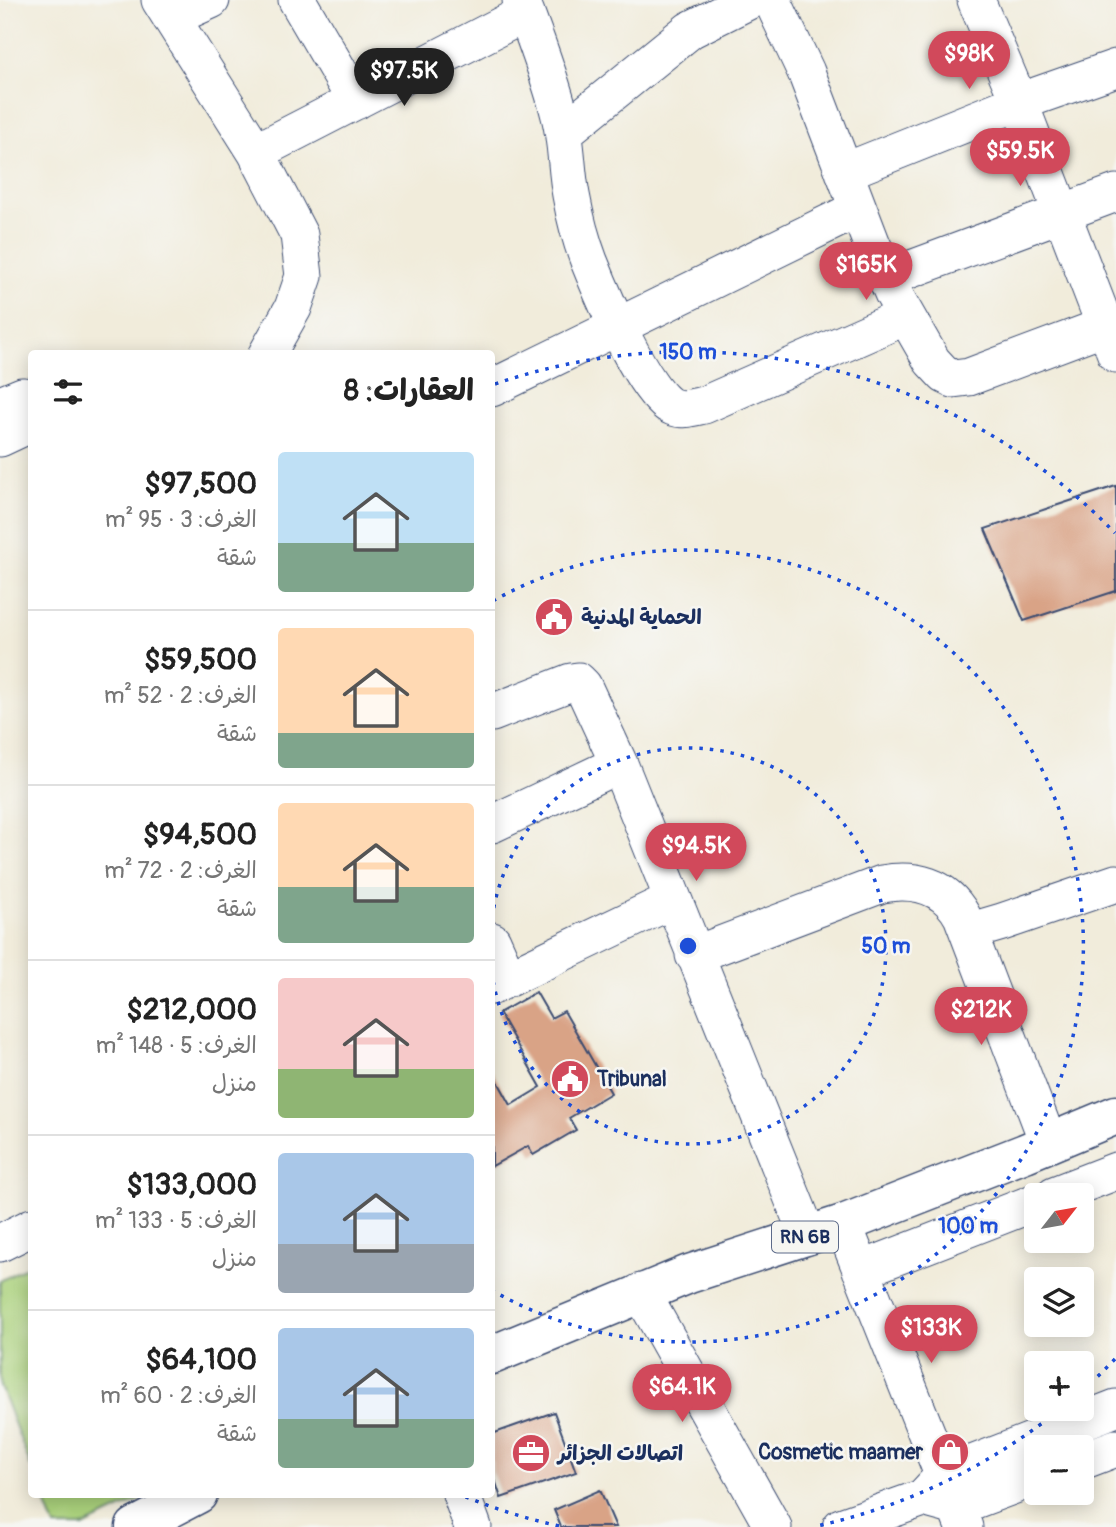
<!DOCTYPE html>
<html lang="ar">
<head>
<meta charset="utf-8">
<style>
	body { margin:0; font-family:Pangolin,"Playpen Sans Arabic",sans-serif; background:#f2f2f2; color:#222; direction:rtl; height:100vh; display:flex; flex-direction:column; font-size:26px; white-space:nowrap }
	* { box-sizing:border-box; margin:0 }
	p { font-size:23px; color:#767676 }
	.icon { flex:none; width:38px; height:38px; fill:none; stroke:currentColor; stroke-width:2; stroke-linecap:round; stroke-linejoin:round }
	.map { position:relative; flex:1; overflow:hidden; direction:ltr }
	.sheet { position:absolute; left:28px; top:350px; width:467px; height:1148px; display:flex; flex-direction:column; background:#fff; border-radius:7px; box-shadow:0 4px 18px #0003; direction:rtl }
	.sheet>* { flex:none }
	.needle { width:46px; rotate:59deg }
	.buttons { position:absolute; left:1024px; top:1183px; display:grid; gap:14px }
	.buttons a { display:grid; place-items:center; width:70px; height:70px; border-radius:7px; background:#fff; box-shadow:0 4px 18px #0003; font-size:35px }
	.price { position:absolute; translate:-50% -60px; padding:0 16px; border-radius:24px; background:#d1495b; color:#fff; font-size:23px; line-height:46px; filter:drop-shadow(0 2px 4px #0008) }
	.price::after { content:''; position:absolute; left:50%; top:42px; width:21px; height:16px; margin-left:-10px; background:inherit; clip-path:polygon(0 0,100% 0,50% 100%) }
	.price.active { background:#222; color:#fff }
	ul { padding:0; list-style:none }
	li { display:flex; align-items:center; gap:21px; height:175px; padding:0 21px }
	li+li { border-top:2px solid #e0e0e0 }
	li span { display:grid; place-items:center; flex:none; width:196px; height:140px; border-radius:7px; color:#555 }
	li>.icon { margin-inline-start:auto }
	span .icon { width:84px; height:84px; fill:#fffc; stroke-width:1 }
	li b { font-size:30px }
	h2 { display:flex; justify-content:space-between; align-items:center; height:84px; padding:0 21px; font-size:30px }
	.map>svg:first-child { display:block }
</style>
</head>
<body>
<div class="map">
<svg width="1116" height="1527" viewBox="0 0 1116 1527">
	<rect width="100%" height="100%" fill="#f6f6f2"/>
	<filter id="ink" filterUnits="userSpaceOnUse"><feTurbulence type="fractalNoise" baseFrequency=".0143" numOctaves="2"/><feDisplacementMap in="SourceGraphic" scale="14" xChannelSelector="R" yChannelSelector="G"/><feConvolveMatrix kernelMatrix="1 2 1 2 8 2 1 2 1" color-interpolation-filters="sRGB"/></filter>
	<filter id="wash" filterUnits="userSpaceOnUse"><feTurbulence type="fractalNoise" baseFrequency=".00686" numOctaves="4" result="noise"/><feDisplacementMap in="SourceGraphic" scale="28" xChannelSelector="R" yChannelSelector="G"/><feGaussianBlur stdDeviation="1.57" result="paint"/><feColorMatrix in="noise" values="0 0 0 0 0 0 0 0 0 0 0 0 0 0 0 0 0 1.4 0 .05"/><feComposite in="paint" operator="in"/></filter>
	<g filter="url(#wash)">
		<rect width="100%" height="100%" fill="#f1ecdb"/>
		<path fill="#aad17b" stroke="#62806c" stroke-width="2" d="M31,1264v203l-31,-81v-105z
			M42,1495h108l-67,32h-28z"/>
		<g id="blocks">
			<path fill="#d9a386" d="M1116,486v105l-92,30 -39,-92z
				M536,992l15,26 13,-7 47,82 -42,25 7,12 -43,25 -5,-9 -36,20v-95l19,34 30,-18 -42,-74z
				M554,1412l22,60 -75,26 -9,-27v-37z
				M600,1490l16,37h-55l-7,-17z"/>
		</g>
	</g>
	<g filter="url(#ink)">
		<use href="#blocks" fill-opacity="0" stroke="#3b4b71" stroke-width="2"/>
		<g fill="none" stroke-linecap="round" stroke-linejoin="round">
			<g stroke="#3b4b71" stroke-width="39">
				<path id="minor" d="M160,0l96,152 43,83 5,41 -11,32 -26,46
					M297,0l59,101
					M521,0c14,38 29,76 39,116 7,26 6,53 11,79 4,22 10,45 18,66 12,30 56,136 84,146 10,4 21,0 31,-2l202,-89
					M772,0l34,72 65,170 22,51 39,68 13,14 8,4 16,-2 136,-51
					M976,0l43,102 97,252
					M171,18l40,-18
					M564,132l126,-102 60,-30
					M256,152l270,-139
					M844,172l175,-70 97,-34
					M887,278l229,-85
					M492,388l366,-179
					M0,405l22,-9 10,1
					M0,438l32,-15
					M492,713l79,-31 7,-1 5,5 36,78 189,472
					M492,824l127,-60
					M968,932l34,-10 114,-39
					M492,941l16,36
					M694,955l188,-71c33,-6 63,1 80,32l86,226
					M492,986l180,-86
					M1054,1195l62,-24
					M843,1224l121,303
					M0,1243l32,-16
					M861,1270l175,-68
					M641,1292l132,235
					M1082,1461l34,-13
					M461,1494l12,33
					M934,1501l22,6 80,-30
					M841,1527l82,-29 21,-23 172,-67"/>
			</g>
			<g stroke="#3b4b71" stroke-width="41">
				<path id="major" d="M492,1355l197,-81 154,-50 182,-71 91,-38
					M135,1527l63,-33"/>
			</g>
			<use href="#minor" stroke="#fff" stroke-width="37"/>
			<use href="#major" stroke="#fff" stroke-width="38"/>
		</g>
	</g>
	<g fill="none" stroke="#1d4ed8" stroke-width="3.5" stroke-dasharray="3.5 7">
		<path d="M492 918A198 198 0 1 1 492 974"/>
		<path d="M493 601A396 396 0 1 1 493 1291"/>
		<path d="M1115 1359A594 594 0 0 1 1082 1391M1058 1411A594 594 0 0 1 817 1526M559 1526A594 594 0 0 1 461 1495M495 384A594 594 0 0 1 1115 533"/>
	</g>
	<defs>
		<g id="civic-disc" transform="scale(2.0125)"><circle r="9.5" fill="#d1495b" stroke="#f6f6f2"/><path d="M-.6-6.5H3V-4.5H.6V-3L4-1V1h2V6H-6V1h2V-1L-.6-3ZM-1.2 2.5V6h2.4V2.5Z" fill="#fff"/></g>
		<g id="shop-disc" transform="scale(2.0125)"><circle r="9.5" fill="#d1495b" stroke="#f6f6f2"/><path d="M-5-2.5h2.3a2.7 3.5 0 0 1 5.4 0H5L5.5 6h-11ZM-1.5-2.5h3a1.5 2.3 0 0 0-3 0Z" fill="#fff"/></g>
		<g id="office-disc" transform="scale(2.0125)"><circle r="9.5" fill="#d1495b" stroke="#f6f6f2"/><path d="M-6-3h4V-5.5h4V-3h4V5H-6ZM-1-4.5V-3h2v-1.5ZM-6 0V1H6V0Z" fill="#fff"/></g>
	</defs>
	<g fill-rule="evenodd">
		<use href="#civic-disc" x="554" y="617"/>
		<use href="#civic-disc" x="570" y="1079"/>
		<use href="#shop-disc" x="950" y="1452"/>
		<use href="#office-disc" x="531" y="1453"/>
	</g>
	<g text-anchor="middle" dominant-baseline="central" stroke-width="5" stroke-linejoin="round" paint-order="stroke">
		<rect fill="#f6f6f2" stroke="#5d6b8a" stroke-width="2" x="772" y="1221.5" width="66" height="31" rx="5"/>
		<g font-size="19" font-weight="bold" fill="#1b2f5e">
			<text x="805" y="1237">RN 6B</text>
		</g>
		<g font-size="21" font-weight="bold" fill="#1b2f5e" stroke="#f6f6f2" text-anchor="start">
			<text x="581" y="617">الحماية المدنية</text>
			<text x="597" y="1079">Tribunal</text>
			<text x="923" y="1452" text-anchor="end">Cosmetic maamer</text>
			<text x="558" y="1453">اتصالات الجزائر</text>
		</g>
	</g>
	<circle cx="688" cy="946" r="10" fill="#1d4ed8" stroke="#f6f6f2" stroke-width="3.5"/>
	<g font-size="21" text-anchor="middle" font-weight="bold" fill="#1d4ed8" stroke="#f6f6f2" stroke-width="5" stroke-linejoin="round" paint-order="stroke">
		<text x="688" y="359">150 m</text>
		<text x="886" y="953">50 m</text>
		<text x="968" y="1233">100 m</text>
	</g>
</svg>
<div class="buttons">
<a><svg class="needle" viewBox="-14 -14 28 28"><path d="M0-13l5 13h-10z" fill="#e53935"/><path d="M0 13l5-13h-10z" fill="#767676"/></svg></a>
<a><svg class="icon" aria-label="layers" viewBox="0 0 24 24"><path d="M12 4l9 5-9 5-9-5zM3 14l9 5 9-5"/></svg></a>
<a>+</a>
<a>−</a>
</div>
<b class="price" style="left:969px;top:91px">$98K</b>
<b class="price active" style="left:404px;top:108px">$97.5K</b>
<b class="price" style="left:1020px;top:188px">$59.5K</b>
<b class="price" style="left:866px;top:302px">$165K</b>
<b class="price" style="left:696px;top:883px">$94.5K</b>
<b class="price" style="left:981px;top:1047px">$212K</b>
<b class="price" style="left:931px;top:1365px">$133K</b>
<b class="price" style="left:682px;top:1424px">$64.1K</b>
<section class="sheet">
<h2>العقارات: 8<svg class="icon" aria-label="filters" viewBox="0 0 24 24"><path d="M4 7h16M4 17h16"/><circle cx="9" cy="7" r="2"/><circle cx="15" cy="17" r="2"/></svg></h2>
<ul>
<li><span style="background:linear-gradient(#bfe0f5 65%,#7fa58c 0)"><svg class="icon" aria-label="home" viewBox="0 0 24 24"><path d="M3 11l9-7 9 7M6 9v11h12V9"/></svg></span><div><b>$97,500</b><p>الغرف: 3 · 95 m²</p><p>شقة</p></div></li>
<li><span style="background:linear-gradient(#ffd9b3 75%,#7fa58c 0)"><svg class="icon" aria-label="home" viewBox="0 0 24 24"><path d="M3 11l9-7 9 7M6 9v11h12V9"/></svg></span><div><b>$59,500</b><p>الغرف: 2 · 52 m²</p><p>شقة</p></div></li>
<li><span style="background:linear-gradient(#ffd9b3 60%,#7fa58c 0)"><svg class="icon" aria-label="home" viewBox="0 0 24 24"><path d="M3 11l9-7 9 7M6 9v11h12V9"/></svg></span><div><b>$94,500</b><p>الغرف: 2 · 72 m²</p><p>شقة</p></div></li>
<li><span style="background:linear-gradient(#f6c9c9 65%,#8fb573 0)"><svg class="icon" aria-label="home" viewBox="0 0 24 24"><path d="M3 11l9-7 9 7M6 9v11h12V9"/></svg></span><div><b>$212,000</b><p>الغرف: 5 · 148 m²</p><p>منزل</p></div></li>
<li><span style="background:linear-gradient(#a9c7e8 65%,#9aa5b1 0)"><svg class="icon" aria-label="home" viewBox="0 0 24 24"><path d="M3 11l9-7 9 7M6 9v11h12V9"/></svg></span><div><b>$133,000</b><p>الغرف: 5 · 133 m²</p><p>منزل</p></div></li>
<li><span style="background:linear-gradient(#a9c7e8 65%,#7fa58c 0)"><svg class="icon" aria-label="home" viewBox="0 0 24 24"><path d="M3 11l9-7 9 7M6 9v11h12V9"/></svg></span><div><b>$64,100</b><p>الغرف: 2 · 60 m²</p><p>شقة</p></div></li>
</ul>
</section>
</div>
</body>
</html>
